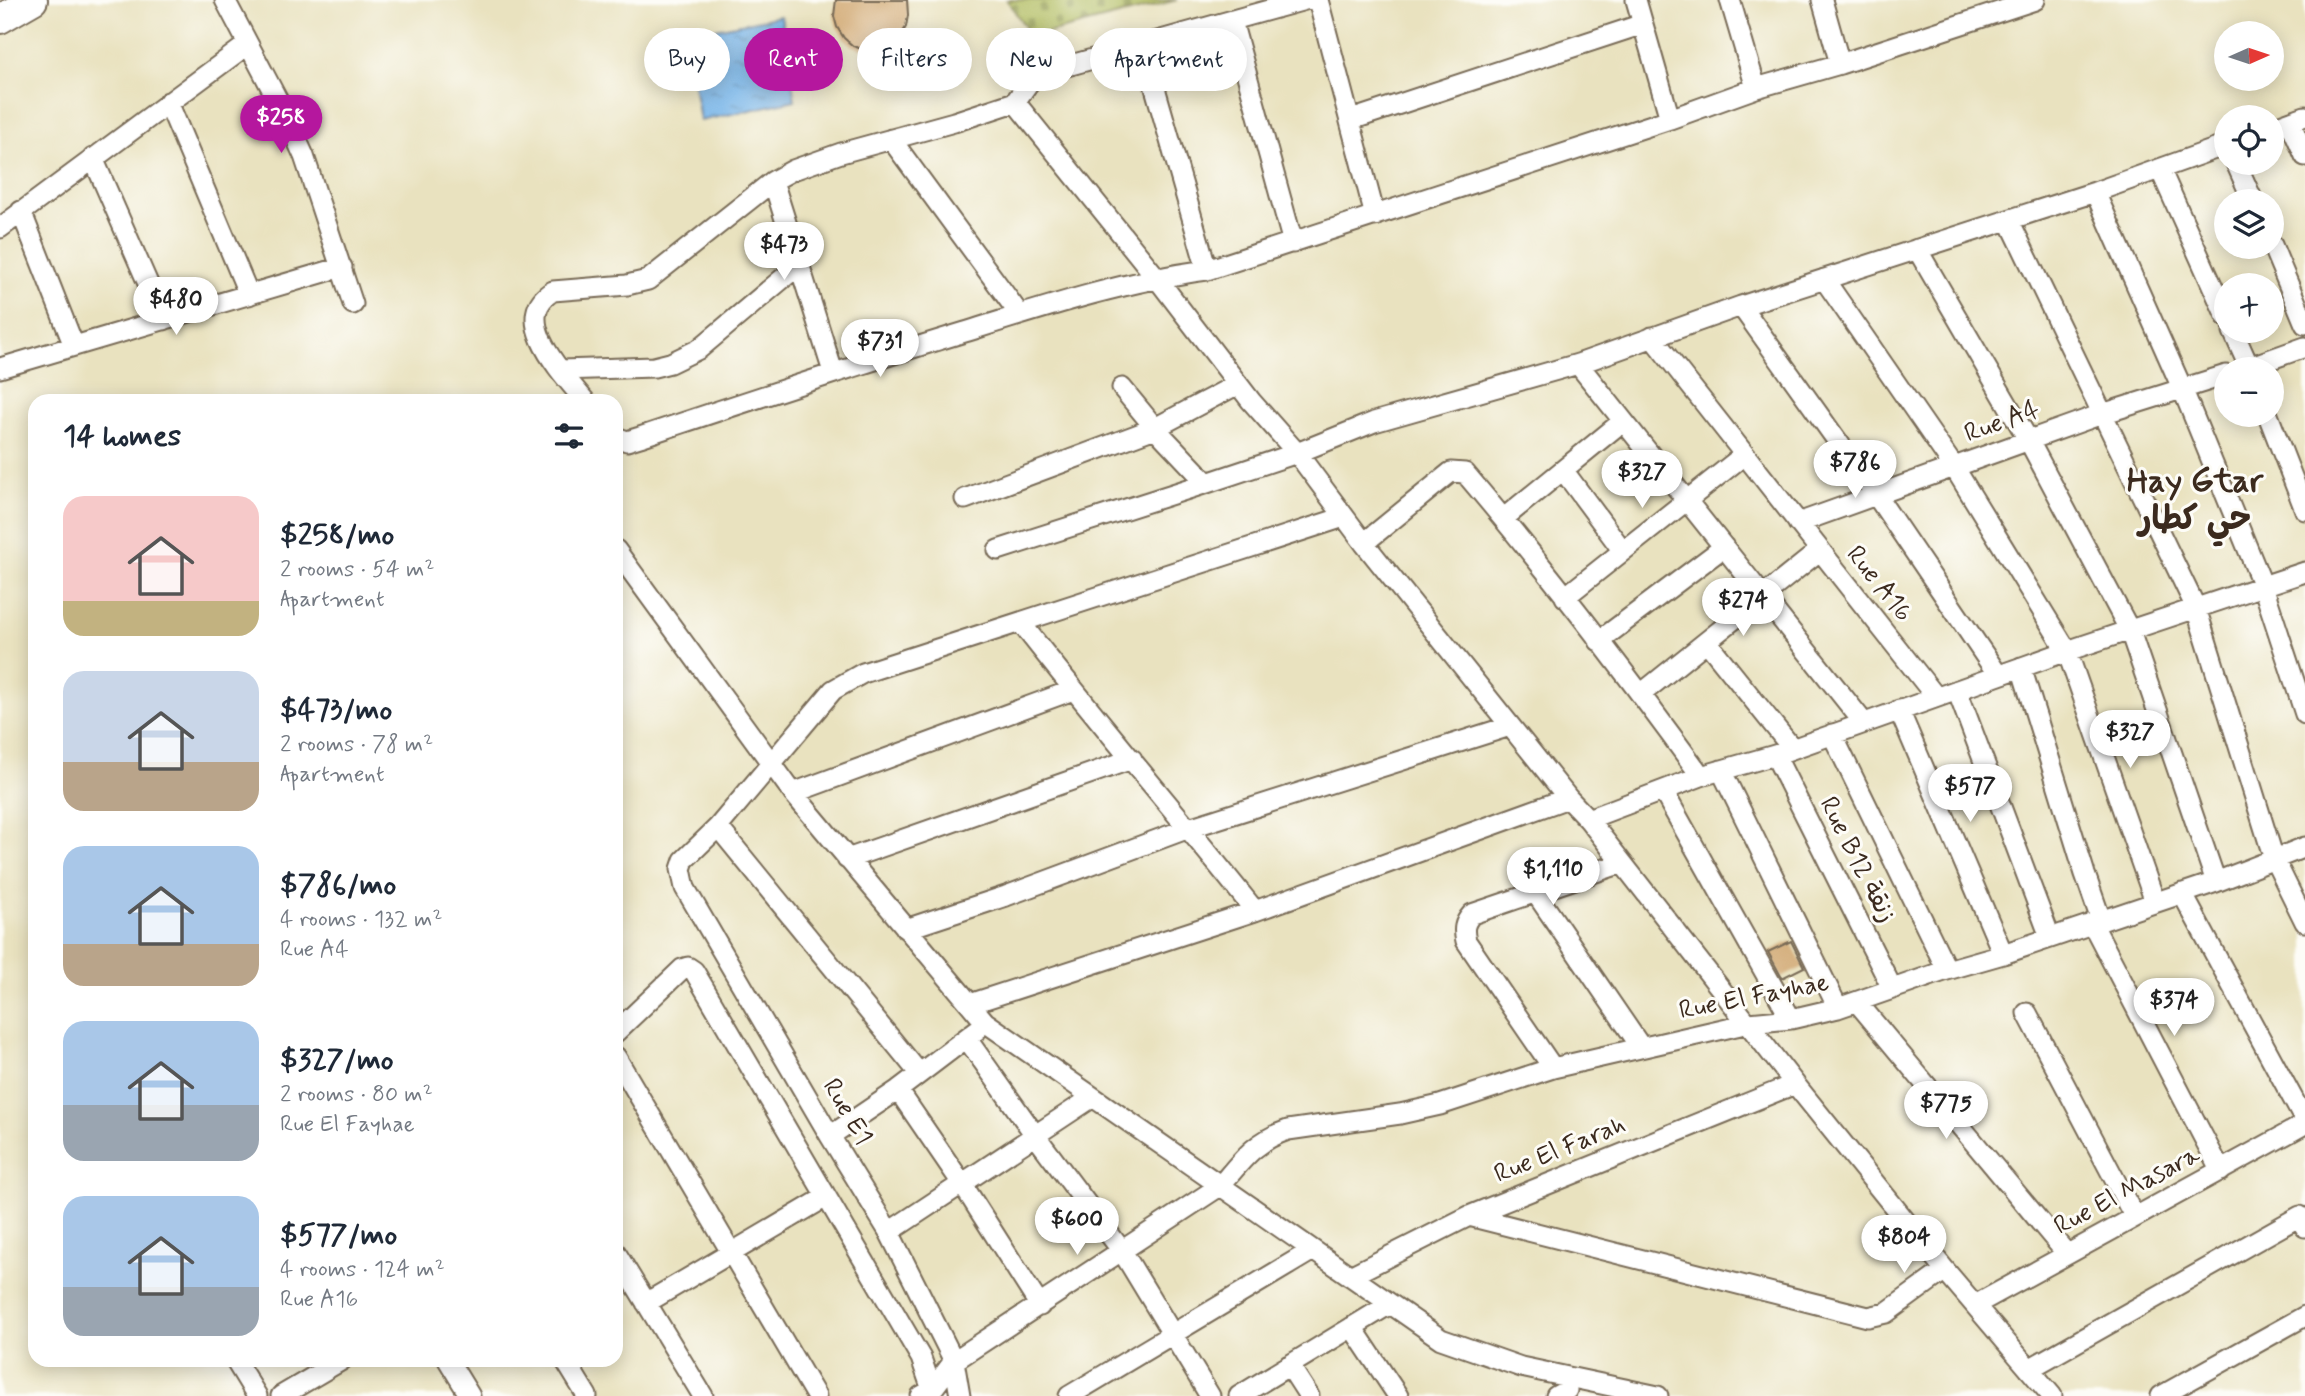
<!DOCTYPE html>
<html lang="en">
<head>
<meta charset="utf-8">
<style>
	body { margin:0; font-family:Mynerve,"Playpen Sans Arabic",sans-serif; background:#f6f6f7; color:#1f2937; height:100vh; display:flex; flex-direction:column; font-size:26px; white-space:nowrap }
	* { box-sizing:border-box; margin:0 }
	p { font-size:23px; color:#747a83 }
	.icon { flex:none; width:38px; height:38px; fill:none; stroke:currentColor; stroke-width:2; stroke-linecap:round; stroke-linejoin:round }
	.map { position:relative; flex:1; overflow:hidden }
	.sheet { position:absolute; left:28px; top:394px; width:595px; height:973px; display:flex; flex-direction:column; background:#fff; border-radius:21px; box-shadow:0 4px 18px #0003 }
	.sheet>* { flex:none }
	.hud { position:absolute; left:644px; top:28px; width:665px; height:63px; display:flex; gap:14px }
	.needle { width:46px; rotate:87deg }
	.tools { position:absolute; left:2214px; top:21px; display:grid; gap:14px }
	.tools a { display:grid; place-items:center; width:70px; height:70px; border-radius:50%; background:#fff; box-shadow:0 4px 18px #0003; font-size:35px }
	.price { position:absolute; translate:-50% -60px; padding:0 16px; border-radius:24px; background:#fff; color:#222; font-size:23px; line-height:46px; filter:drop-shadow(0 2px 4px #0008) }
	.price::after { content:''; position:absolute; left:50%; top:42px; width:21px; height:16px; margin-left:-10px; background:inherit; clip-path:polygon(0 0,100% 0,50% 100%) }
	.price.selected { background:#b5179e; color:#fff }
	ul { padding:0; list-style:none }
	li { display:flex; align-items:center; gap:21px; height:175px; padding:0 35px }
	li span { display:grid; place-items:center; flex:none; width:196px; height:140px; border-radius:21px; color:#555 }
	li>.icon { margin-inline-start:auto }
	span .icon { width:84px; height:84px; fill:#fffc; stroke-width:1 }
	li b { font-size:30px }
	h2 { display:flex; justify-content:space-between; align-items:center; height:84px; padding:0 35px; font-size:30px }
	.chip { padding:0 24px; border-radius:32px; background:#fff; box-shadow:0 4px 18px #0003; font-size:24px; line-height:63px }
	.chip.selected { background:#b5179e; color:#fff }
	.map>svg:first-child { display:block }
</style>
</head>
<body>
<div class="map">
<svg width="2305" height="1396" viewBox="0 0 2305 1396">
	<defs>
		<pattern id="cemetery-stones" width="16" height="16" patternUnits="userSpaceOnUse" patternTransform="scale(1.75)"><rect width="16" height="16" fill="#b0bc5e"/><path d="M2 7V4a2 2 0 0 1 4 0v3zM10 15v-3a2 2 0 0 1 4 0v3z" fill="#90994d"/></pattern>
		<pattern id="water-ripples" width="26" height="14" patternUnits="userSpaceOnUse" patternTransform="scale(1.75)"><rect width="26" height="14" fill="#75b3e8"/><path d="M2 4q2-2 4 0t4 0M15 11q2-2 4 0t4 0" fill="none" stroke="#6192bb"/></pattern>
	</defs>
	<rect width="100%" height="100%" fill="#fdfcf7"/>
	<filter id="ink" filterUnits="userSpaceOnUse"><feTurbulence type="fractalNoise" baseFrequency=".0143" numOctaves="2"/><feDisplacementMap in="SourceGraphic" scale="14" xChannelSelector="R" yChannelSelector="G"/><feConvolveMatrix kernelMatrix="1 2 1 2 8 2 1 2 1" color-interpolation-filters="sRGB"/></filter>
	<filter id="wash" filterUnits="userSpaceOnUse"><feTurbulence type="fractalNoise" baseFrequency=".00686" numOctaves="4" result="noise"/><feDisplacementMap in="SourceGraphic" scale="28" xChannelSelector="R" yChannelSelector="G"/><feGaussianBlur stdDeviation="1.57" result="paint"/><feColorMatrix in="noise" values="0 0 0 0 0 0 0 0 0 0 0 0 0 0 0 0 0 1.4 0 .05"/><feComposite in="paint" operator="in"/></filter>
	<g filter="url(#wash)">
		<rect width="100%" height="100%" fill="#e9e2bf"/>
		<path fill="url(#cemetery-stones)" stroke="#76733e" stroke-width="2" d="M1007,0h170l-145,37z"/>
		<path fill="url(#water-ripples)" stroke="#586e83" stroke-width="2" d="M781,16l14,84 -95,21 -14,-86z"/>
		<g id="blocks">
			<path fill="#d4ae7b" d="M836,0h71l1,15 -2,12 -7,11 -9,8 -12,4h-13l-12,-4 -9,-8 -7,-11 -3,-11z
				M1791,941l13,26 -22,11 -14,-26z"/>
		</g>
	</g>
	<g filter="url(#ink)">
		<use href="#blocks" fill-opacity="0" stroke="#786a56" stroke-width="2"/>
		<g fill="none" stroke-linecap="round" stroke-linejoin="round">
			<g stroke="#786a56" stroke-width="23">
				<path id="street" d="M225,0l61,116 18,40 49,148
					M1318,0l57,216
					M1636,0l34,119
					M1730,0l26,88
					M1822,0l18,64
					M1232,21l61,222
					M1143,46l64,224
					M168,102l81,193
					M1015,102l141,175 95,124 46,52 67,90 204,255 20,21 207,265 150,186 107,126
					M1351,120l292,-96
					M2290,122l15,34
					M2272,128l33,-12
					M891,139l129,176
					M93,158l71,162
					M2236,163l17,38
					M2160,169l66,147
					M773,181l60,191
					M2095,192l87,196 81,198 42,128
					M21,211l53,135
					M2009,220l187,388 78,251 31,63
					M0,228l248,-184
					M2272,245l33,79
					M1917,249l112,192 101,190 86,251
					M1824,279l130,188 113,184 88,251
					M1741,306l135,189 122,180
					M2233,331l17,38
					M1652,337l284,360
					M1578,364l286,359
					M0,368l342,-101
					M2243,369l62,-22
					M561,370l93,-3 16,-4 29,-14 101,-85
					M1122,388l33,40 52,55
					M585,401c-21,-26 -77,-83 -32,-110l74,-6 21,-5 125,-99 20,-11 48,-17 113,-31 61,-20 18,-25 9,-4 263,-73
					M2268,415l37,95
					M616,437l11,4 13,-4c108,-36 216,-72 325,-105 80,-25 160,-51 242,-62l463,-151 86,-31 84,-24 195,-64
					M1563,470l60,81
					M965,499l190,-71 83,-44
					M1504,518l119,-97
					M1798,523l304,-109 124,-39
					M1364,543l87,-71 14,1c83,98 161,200 236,303
					M616,550l177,243 192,229 456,317 80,28 137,29
					M998,550l209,-67 90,-30 77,-31 204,-58 163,-58 354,-114 131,-47
					M1565,597l179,-142
					M1021,623c76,98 157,191 234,288
					M1599,641l125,-94
					M1707,642l85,106
					M2021,667l64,207 16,46
					M1957,690l93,247
					M1641,694l178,-143
					M1899,710l104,244
					M1832,734l115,236
					M1775,755l117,233
					M1721,770l117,238
					M1663,791l128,228
					M793,793l280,-103
					M1588,819l113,-43 74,-21 292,-104 238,-79
					M718,827l201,246
					M847,859l285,-100
					M1535,892l106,155
					M2182,893l123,228
					M2092,923l129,248
					M906,929l100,-33 183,-68 321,-102
					M1857,1002l209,251
					M970,1004l285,-93 313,-113
					M2027,1013l107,203
					M616,1032l66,-63 6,-2 6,4 227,387 11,32
					M967,1039l68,96 87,116 88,145
					M616,1057l200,339
					M1553,1068l-87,-127c-3,-12 -2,-18 6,-27l150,-51
					M898,1090l63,92 79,124
					M830,1136l68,-46 79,-60
					M1469,1216l399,101 18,-4 59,-43
					M889,1232l204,-135
					M616,1253l87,143
					M1350,1276l119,-60 326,-132
					M646,1303l180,-106
					M1975,1305l330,-181
					M1352,1327l46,69
					M235,1360l22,36
					M448,1360l22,36
					M565,1360l22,36
					M1289,1365l20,31
					M2029,1369l271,-153 5,11
					M281,1396l61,-36
					M921,1396l11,-6 22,-29 266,-175c22,-26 35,-45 68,-56l112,-16 40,-9 113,-37 196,-45 42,-4 47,-11 109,-38 56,-16 213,-72 89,-35
					M960,1396l-6,-35 -65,-129 -59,-96 -145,-248 -4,-19 3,-9 34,-33 115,-137 30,-17 481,-156
					M1069,1396l244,-146
					M1239,1396l151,-92
					M1556,1396l11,-6
					M2161,1396l144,-80"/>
			</g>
			<g stroke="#786a56" stroke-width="32">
				<path id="secondary" d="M0,19l33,-19"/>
			</g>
			<use href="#street" stroke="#fff" stroke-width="19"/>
			<use href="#secondary" stroke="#fff" stroke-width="28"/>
		</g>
	</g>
	<g text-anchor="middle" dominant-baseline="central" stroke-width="6" stroke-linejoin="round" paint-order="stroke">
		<g font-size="26" fill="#3b2a1e" stroke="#fdfcf7">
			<text transform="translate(2002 422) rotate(-20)">Rue A4</text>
			<text transform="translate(1879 584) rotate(51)">Rue A16</text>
			<text transform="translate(1857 860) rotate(63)">Rue B12 زنقة</text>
			<text transform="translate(1754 997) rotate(-11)">Rue El Fayhae</text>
			<text transform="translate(847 1112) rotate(59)">Rue E1</text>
			<text transform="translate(1560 1150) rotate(-22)">Rue El Farah</text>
			<text transform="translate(2127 1191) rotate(-28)">Rue El Masara</text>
		</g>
		<g font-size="33" font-weight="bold" fill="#3b2a1e" stroke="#fdfcf7">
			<text x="2195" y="482">Hay Gtar<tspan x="2195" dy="38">حي كطار</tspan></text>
		</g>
	</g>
</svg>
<div class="tools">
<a><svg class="needle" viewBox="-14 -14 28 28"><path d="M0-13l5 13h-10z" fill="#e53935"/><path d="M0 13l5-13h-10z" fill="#747a83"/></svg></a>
<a><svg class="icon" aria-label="locate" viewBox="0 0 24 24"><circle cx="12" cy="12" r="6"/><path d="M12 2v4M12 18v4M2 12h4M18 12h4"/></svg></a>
<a><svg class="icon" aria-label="layers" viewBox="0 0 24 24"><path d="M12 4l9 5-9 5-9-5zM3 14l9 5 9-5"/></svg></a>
<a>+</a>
<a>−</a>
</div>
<b class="price selected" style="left:281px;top:155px">$258</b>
<b class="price" style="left:784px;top:282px">$473</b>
<b class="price" style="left:176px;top:337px">$480</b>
<b class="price" style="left:880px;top:379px">$731</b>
<b class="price" style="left:1855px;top:500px">$786</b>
<b class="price" style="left:1642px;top:510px">$327</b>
<b class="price" style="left:1743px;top:638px">$274</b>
<b class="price" style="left:2130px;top:770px">$327</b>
<b class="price" style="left:1970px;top:824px">$577</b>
<b class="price" style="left:1553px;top:907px">$1,110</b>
<b class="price" style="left:2174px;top:1038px">$374</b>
<b class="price" style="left:1946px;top:1141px">$775</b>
<b class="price" style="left:1077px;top:1257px">$600</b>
<b class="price" style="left:1904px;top:1275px">$804</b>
<div class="hud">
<a class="chip">Buy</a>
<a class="chip selected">Rent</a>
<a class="chip">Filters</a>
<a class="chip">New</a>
<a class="chip">Apartment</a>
</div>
<section class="sheet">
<h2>14 homes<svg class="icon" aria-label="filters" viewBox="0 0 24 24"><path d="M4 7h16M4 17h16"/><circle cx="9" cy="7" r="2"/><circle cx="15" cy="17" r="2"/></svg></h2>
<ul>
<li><span style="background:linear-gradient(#f6c9c9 75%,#c2b280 0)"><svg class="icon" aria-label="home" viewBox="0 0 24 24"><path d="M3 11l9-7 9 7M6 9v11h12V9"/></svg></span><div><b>$258/mo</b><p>2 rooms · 54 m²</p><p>Apartment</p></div></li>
<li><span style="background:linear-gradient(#c9d6e8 65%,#b9a48a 0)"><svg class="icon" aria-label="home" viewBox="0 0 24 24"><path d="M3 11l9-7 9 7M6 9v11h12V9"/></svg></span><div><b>$473/mo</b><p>2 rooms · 78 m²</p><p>Apartment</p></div></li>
<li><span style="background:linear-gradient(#a9c7e8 70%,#b9a48a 0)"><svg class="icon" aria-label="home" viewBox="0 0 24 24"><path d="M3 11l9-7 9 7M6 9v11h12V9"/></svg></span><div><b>$786/mo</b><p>4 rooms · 132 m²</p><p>Rue A4</p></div></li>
<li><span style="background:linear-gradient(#a9c7e8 60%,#9aa5b1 0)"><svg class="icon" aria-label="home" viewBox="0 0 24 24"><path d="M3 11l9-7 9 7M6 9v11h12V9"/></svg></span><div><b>$327/mo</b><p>2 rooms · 80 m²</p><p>Rue El Fayhae</p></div></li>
<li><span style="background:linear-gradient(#a9c7e8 65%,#9aa5b1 0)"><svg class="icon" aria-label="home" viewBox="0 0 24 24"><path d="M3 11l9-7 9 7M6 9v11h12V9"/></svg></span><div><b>$577/mo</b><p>4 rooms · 124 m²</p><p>Rue A16</p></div></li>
</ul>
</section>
</div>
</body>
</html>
